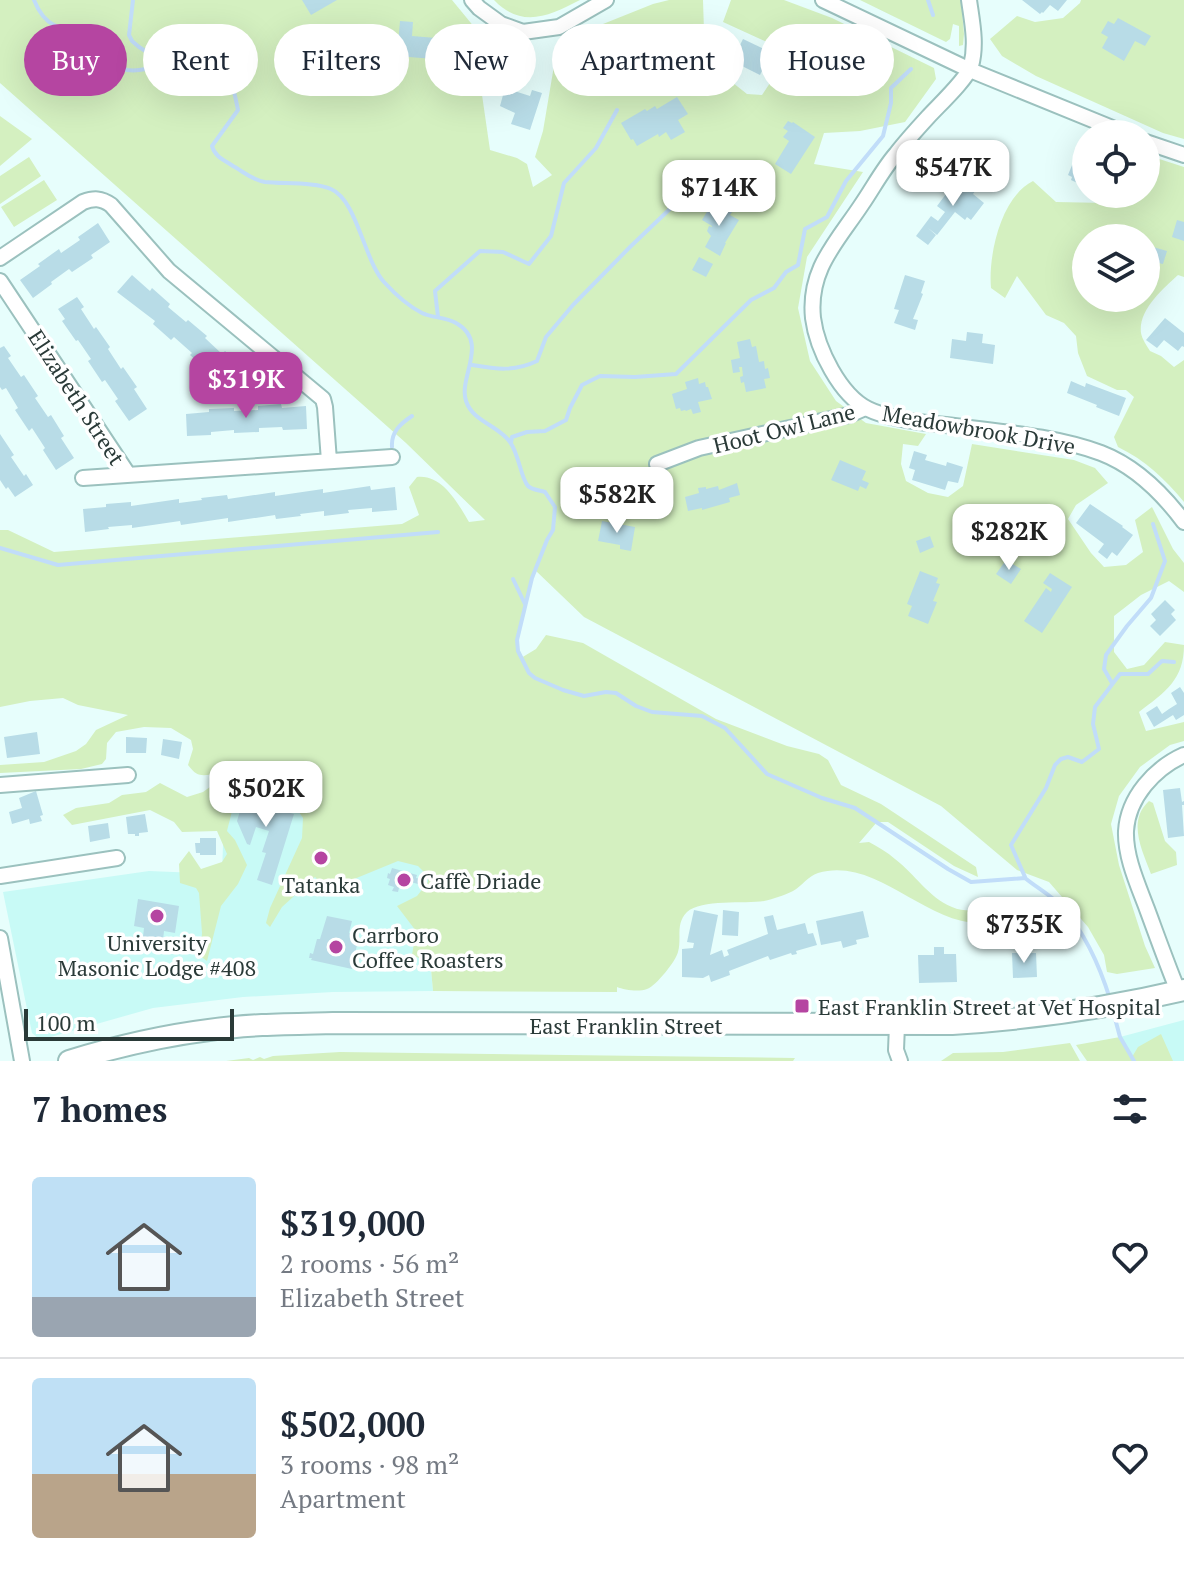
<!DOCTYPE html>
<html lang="en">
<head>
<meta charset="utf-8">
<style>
	body { margin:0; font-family:"PT Serif",serif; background:#f2f2f3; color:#1f2937; height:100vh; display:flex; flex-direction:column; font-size:30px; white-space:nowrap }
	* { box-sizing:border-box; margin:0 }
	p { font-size:26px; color:#747a83 }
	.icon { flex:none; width:44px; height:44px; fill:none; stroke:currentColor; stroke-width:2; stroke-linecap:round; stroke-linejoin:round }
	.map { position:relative; height:1061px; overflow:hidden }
	.details { display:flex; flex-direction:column; background:#fff; flex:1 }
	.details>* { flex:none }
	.top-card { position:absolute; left:24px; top:24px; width:1136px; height:72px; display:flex; gap:16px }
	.controls { position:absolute; left:1072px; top:120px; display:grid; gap:16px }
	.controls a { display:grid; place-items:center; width:88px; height:88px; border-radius:50%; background:#fff; box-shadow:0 8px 32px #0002; font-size:40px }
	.scale { position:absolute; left:24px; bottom:20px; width:210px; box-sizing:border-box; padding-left:8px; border:4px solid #2a3a38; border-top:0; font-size:22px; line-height:28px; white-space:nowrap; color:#2a3a38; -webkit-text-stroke:6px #fff; paint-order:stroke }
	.price { position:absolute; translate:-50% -68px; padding:0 18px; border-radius:16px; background:#fff; color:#222; font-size:26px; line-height:52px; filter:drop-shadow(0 2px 4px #0008) }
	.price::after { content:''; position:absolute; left:50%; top:48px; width:24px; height:18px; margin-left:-12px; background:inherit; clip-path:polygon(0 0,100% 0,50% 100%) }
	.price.selected { background:#b545a1; color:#fff }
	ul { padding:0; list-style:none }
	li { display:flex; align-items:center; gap:24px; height:200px; padding:0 32px }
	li+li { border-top:2px solid #e0e1e3 }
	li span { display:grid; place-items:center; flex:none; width:224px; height:160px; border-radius:8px; color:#555 }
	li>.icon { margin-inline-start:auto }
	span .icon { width:96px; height:96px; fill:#fffc; stroke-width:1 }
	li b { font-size:34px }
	h2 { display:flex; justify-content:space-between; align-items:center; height:96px; padding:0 32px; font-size:34px }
	.tag { padding:0 28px; border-radius:36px; background:#fff; box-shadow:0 8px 32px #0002; font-size:28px; line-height:72px }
	.tag.selected { background:#b545a1; color:#fff }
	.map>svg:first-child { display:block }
</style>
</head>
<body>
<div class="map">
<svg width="1184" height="1061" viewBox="0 0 1184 1061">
	<rect width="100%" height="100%" fill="#e7fefc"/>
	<path fill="#c8faf6" d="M227,729l209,107 -10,77 7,78 -100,1 -90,5 -90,11 -113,32 -8,-7 -29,-141 146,-21 73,3z
		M1184,1020v41h-50l-14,-24z"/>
	<path fill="#d4f0c0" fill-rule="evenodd" d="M0,0h452l23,28 25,13 13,18 -6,16 -26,13 9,62 27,8 10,6 6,23 19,-12 -17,-18 8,-26 15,-89 95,-38 16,-4h34l1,31 6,25 18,23 19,15 15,1 10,-15 7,-21 -12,-17 -44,-20 8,-22h53l48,18 102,50 2,11 -31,43 -45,9 -36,2 -10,31 49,8 -56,85 -9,51 12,53 26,40 30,22 60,11 -8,12 -15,-2 -2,20 5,17 22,12 20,4 15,-11 9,-42 102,16 21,8 13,15 -32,22 -8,14 23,34 13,14 22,-2 17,-13 -8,-32 17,-13 21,42 11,14v29l-15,-11 -28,14 -27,21v36l13,17 17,-4 21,-23 19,3c0,35 -19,47 -45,67l7,19 38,-9v19l-14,4 -30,22 -21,29 -8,28 8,41 26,81 10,22 -38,6 -10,-2 -3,-17 -16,-28 -39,-45 -32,-12 -76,-64 -357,-189 -49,-47 -3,8c-5,21 -21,60 -11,80l15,-9 10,-14 37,8 133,76 71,27 32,8 9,6 13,25 40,19 95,63 2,10 -24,-11 -66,-44h-11l-18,21 10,-1c9,5 18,10 26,17 20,15 33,38 57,48 17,8 38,-2 54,7v3c-7,6 -14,5 -23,6 -57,3 -106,-67 -165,-50 -10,3 -16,13 -25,18 -8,4 -20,8 -29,10 -19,3 -63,-2 -77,11 -12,12 -5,26 -9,40 -2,9 -22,34 -31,37 -8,3 -23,1 -30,-2v5l-184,-1 -3,-33 -4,3 -14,-6 4,-24 -19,-25 20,-10 11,-14v-6l-10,-10 -20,-5 -56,23 -9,-3 -9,5 -9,-9 -33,30 -12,20 -4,-4 4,-15 32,-70 1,-20 -25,-37c-44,-5 -41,15 -51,50l8,9 12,25 -9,19 -17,22 -14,55 -7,-5 2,-23 -3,-40 -3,-5 -16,-5 -1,-19 10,-13 12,18 21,-7 5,-8 -10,-23 -35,1 -8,-10 -24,-12 -78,15 -9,-10 13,-7 33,-5 13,-8 24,-3 14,-9 27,14 16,-5 18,-13 -1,-5c-16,0 -21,6 -32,-9l5,-16 -2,-9 -20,-12 -27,-1 -28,5 -9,11 -1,16 -4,5 -21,5 -81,4v-8l44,-3 32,-11 10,-7 10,-14 32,-15 -50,-10 -15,-7 -33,3 -30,6v-177h8l46,22 348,-28 17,-9 -10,-28 8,-10c25,-3 41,26 52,45l16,-2 -79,-77 -406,-360z
		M494,0h86c-31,16 -58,29 -86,0z
		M860,0h101l3,34 -1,11 -4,1v-20l-6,-2 -3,15 -4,3z
		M1081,0h103v139l-21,-6 -127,-57 -34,-20 -12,-17 27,-23 18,6 28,-4 17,-15z
		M0,116l32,23 -32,27z
		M1150,156l34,11v110l-6,-2c-15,14 -40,35 -37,58 1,6 6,13 9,18l11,5 13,11 10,-7v142c-19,-23 -39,-42 -66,-55l-4,-10 20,-40 -8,-7h-9l-30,-14 -9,-23 -2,-17 -12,-13 -18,-8 -29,-39 -12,22 -14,-10c-3,-33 10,-91 42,-107l23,21 50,1 9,-9h31v-36zM1086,238h60v60h-60z
		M29,157l12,19 -41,28v-28z
		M44,180l13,20 -43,27 -13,-20z
		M1149,801l4,2 12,38 11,11 1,13 -26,9c-9,-24 -24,-53 -2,-73z
		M1161,1034l12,27h-86l-11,-16 44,-8 12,20 6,-10z
		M1070,1043l10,18h-139l12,-8 50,-1z
		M340,1052l455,6 -2,3h-567l23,-3 4,2 7,-3 4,2 9,-3z"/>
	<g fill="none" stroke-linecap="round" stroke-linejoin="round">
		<path stroke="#c1ddf9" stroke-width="4" d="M34,0c4,10 10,20 20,25 19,11 48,4 52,32 7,5 13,11 21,13 31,4 53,-24 85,-8 8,4 15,10 18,17 4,10 6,21 8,31l-26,36c3,11 12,14 21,20 11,6 19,14 32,16 18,2 51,0 66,7 26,11 33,71 53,93 10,11 24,24 38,31 10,5 24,4 34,10 34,19 2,54 10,78 7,21 32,24 44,41 9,12 11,37 18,44 4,4 11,4 17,6l10,15 -2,23 -6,10 -15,38 -15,62 1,11 11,22 6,5 28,12 21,6 22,-4 10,1 20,13 16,6 50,4 23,12 42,46 55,24 33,10 93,61 23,13 54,-4c12,10 29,19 39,31 22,26 36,58 46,90
			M133,0l-4,35 3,6 7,6 11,7 8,10
			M928,0l5,15
			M438,317l-3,-26 45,-40 23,1 26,12 22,-28 13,-53 32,-35 21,-38
			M472,365c24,4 42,7 65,-4l9,-24 27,-32 57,-58 43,-41 20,-16
			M511,443l1,-6 15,-5 18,-1 21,-11 4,-12 12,-23 18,-9 35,1 41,-3 75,-74 23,-12 12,-16 12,-7 7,-36 22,-12 19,-36 37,-45 8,-33v-15l20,-19
			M392,447c-1,-15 8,-23 20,-31
			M0,548l58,17 380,-33
			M513,579l12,25
			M1112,683l-8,-14 2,-14 21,-29 24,-28 14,-37 -12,-37
			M1025,877l-14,-32 35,-57 9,-23 6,-6 7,-2 14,5 17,-13 -6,-25 2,-17 25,-33h28l14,-13 12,1
			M1113,1011l7,26 14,24"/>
	</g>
	<path fill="#b8dce7" d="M302,0h35l-26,15z
		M1022,0h45l-9,11 -8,-6 -7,8 -1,-1 -2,2z
		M1118,18l33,18 -6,10 -10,-5 -11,20 -22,-13 6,-11 -7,-4 7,-12 6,3z
		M400,21l13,1 -1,14 36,3 -2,21 -49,-4z
		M743,39l25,12 -2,3 3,2 -9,19 -30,-15 4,-8 -7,-4 4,-8 9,5z
		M804,42l20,3 -2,12 3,1 -5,38 -22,-3z
		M505,88l25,8 2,-6 10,3 -12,37 -19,-6 4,-11 -15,-7z
		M677,97l11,17 -10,6 7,12 -14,8 -5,-8 -7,5 -1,-3 -21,12 -4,-7 -2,1 -10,-17 24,-14 2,2 8,-5 2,3z
		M788,121l4,2 1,-1 22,15 -24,37 -16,-10 14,-23 -6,-4 5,-6 -5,-3z
		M1077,153l9,4v30l-15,-7 1,-3 -4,-2z
		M961,174l17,13 -5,7 11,9 -13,17 -4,-3 -2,3 -10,-8 -18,23 -9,-7 8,7 -8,10 -12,-9 15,-20 7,5 7,-9 -8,-6 9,-12 3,3 8,-10 -3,-3z
		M711,205l10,5 2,-3 9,5 -2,3 9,5 -14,23h1l-6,13 -15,-9 6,-11 -4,-5 2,-5 3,1v-1l-10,-6z
		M1177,220l7,2v19l-12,-4z
		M98,223l12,19 -19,13 2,3 -21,14 -3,-3 -18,13 1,2 -19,14 -13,-18 20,-14 -2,-2 21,-15 2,4 19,-13 -2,-3z
		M1153,247l14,4 -4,13 -13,-3z
		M699,257l14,7 -7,13 -14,-7z
		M132,275l18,16 2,-3 18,16 -2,3 18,15 2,-2 19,16 -2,2 17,16 3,-3 18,16 -15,17 -18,-15 -2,2 -18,-16 2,-2 -18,-16 -3,3 -18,-16 2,-3 -38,-29z
		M905,275l20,6 -4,12 2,1 -10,25 5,1 -3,10 -21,-7 5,-13 -5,-1z
		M77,297l7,10 -3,2 13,20 2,-2 14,20 -2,2 13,20 2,-2 14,20 -3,2 13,20 -18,12 -14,-20 3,-2 -13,-19 -3,2 -14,-21 3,-2 -13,-19 -2,1 -14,-20 3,-2 -7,-10z
		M1165,318l19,15v14l-2,-1 -4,5 -14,-11 -7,8 -11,-8z
		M967,332l16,2 -1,9 13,2 -2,19 -43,-6 2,-19 14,2z
		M750,339l2,8 4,-1 3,16 5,-1 1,8 3,-1 2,10 -6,1 2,9 -20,4 -2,-10 -3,1 -1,-6 3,-1 -1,-9h-3l1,5 -7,1 -2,-13 9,-2 -3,-16z
		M4,346l7,10 -3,2 13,19 3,-2 14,21 -3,2 13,19 3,-2 13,21 -3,2 13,20 -18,12 -13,-20 2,-2 -13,-20 -3,3 -14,-21 3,-2 -12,-20 -4,2 -2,-3v-39z
		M698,378l1,6 6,-2 1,5h2l4,12 -14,3 3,10 -8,2 -2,-5 -5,2 -1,-1 -4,1 -1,-3 -4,1 -4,-15 15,-5 -2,-7z
		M1071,381l14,6 1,-4 40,15 -7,18 -23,-9 1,-2 -30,-12z
		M281,404l1,4 24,-2 1,23 -24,1 -1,-3 -23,1v4l-25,1v-3l-23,2v3l-24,1 -1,-22 23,-2v-3l25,-1v3l24,-1v-4z
		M0,434l14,21 -3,2 13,19 2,-2 7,11 -18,12 -7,-10 -2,2 -6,-9z
		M914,451l13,4 -2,5 21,6 1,-4 16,5 -5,16 -10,-2 -3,9 -33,-10 3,-10 -6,-2z
		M840,460l26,11 -4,9 7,3 -3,6 -6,-3 -2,5 -27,-11z
		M737,483l3,12 -11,3 1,4 -28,8v-2l-14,3 -3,-14 14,-4 -1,-5 8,-1v2l12,-3 1,4z
		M370,486l1,4 24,-3 2,23 -25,2v-4l-24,2 1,3 -25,3v-5l-24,3 1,2 -25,3 -1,-4 -47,7v-4l-47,7 -1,-4 -48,7v-3l-24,2 1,2 -24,3 -2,-23 23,-2v-3l25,-2v4l48,-7v4l23,-3 -1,-2 26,-3 1,4 47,-7v4l48,-7v4z
		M1090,504l33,22 -1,1 11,8 -16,21 -5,-4 -5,7 -9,-7 6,-8 -28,-21z
		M602,521l33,6 -4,24 -11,-2v-4l-22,-4z
		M930,536l4,11 -14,6 -4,-12z
		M1006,560l15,9 -10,15 -15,-10z
		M920,571l18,7 -2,5 4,1 -7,17 4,1 -9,22 -20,-8 4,-10 -5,-2z
		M1050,573l22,14 -30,46 -18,-12 22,-33 5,4 1,-3 -9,-6z
		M1165,600l10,10 -4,4 5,6 -16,16 -10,-10 6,-6 -5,-6z
		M1180,687l4,6v22l-8,5 -3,-5 -19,12 -8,-14 11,-7 5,8 7,-5 8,-5 -6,-11z
		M37,732l3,22 -33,4 -3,-21z
		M126,737l21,1 -1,15h-20z
		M163,739l19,3 -3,17 -18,-4z
		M247,788l31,12 5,11 11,3 -22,71 -15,-5 9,-27 -4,-1 7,-21 -13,-4 -6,18 -3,-1 -10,-23z
		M1180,788l2,14 2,-1v4h-2l2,31 -16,2 -5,-48z
		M36,791l7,24 -3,1 2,5 -12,3 -1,-5 -17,5 -3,-12 13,-4 -3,-10z
		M145,814l3,18 -9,1v3h-4v-2h-7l-2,-17z
		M108,823l2,15 -20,4 -2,-16z
		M200,838h16v17h-16v-2h-4l-1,-10h5z
		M392,868l25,7 -1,3 4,1 -2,5 -11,-3 -3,8 -5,-1 -1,4 -6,-1 2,-4 -6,-2 2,-6 -3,-1 1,-5 2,1z
		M138,899l41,7 -4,27 -11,-2 -1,9 -20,-3 1,-9 -10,-2z
		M694,910l24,5 -8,40 12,-5 2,7 5,-2 -2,-5 41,-16 -4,-17 9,-2 4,15 28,-7 3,11 5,-1 4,12 -21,6 1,3 -5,1 -1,-2 -21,7 -2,-4 -39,15 1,4 -19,7 -2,-7 -6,3 -21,-1v-28l11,-1 1,-5 -7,-1z
		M723,910l16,2 -1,24 -16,-1z
		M863,911l6,26 -13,3 1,4 -14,4 -2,-7 -20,4 -5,-24z
		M327,916l25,5 -3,12 10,2 -7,34 -41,-9 1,-2h-3l1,-5 3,1 4,-15h3z
		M1017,926v8l-24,1v-8z
		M934,947h10v7h12l1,28 -38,1 -1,-28h16z
		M1012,953h24l1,24 -24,1z"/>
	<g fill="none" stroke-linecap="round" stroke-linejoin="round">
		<g stroke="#9bc1be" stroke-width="18">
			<path id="street" d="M472,0l7,8 22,16 22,8 36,-5 47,-27
				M823,0l147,70 157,64
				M969,0c3,22 8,44 2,66 -4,13 -33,40 -43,51 -11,12 -22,24 -32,37 -13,15 -23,34 -34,50 -25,38 -54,65 -49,114 4,31 27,77 55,91 20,10 56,14 78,16 51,7 106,10 155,28 34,13 62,41 83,69
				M1146,142l38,13
				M0,258l83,-56c11,-4 18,-4 28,3l58,66 154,128 2,8 4,54
				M0,281l128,193
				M657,464l42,-16 150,-33 16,-7
				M83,478l309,-21
				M0,785l128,-10
				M0,876l117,-18
				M0,938l22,123
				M1178,991c-11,-27 -21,-55 -31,-82 -9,-24 -22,-52 -21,-78 2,-34 29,-63 58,-76
				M897,1025l-1,25 4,11"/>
		</g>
		<g stroke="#9bc1be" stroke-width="24">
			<path id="secondary" d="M69,1061c46,-14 92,-25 140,-31 41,-6 83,-6 124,-7l619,1c78,-5 156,-16 232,-34"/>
		</g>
		<use href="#street" stroke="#fff" stroke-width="14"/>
		<use href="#secondary" stroke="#fff" stroke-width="20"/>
	</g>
	<g fill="#b545a1" stroke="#fff" stroke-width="3">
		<circle cx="321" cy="858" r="8"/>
		<circle cx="404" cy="880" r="8"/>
		<circle cx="157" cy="916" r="8"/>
		<circle cx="336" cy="947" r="8"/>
		<rect x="794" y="998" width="16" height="16" rx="4"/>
	</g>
	<g text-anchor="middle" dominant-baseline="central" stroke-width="7" stroke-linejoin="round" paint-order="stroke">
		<g font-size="22" fill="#2a3a38" stroke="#fff">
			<text transform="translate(77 397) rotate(57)">Elizabeth Street</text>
			<text transform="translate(784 428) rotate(-14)">Hoot Owl Lane</text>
			<text transform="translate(979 429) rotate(10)">Meadowbrook Drive</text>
			<text x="626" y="1025">East Franklin Street</text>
		</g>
		<g font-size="22" fill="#2a3a38" stroke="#fff" text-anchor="start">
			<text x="420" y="880">Caffè Driade</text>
			<text x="321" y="884" text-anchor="middle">Tatanka</text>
			<text x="352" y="934">Carrboro<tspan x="352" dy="25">Coffee Roasters</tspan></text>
			<text x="157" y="942" text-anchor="middle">University<tspan x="157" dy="25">Masonic Lodge #408</tspan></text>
			<text x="818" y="1006">East Franklin Street at Vet Hospital</text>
		</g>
	</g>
</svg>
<div class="controls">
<a><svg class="icon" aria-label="locate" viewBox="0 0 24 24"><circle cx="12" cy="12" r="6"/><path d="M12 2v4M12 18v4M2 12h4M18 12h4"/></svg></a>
<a><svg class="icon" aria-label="layers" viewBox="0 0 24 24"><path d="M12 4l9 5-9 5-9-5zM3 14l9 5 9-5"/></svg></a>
</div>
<div class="scale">100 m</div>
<b class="price" style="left:953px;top:208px">$547K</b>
<b class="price" style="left:719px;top:228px">$714K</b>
<b class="price selected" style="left:246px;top:420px">$319K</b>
<b class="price" style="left:617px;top:535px">$582K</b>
<b class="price" style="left:1009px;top:572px">$282K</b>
<b class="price" style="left:266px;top:829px">$502K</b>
<b class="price" style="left:1024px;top:965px">$735K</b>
<div class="top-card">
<a class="tag selected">Buy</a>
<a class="tag">Rent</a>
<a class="tag">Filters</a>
<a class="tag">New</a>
<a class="tag">Apartment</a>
<a class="tag">House</a>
</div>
</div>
<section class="details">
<h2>7 homes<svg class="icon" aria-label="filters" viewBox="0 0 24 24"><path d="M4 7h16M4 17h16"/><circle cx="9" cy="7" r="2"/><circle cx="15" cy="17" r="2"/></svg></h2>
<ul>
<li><span style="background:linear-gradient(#bfe0f5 75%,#9aa5b1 0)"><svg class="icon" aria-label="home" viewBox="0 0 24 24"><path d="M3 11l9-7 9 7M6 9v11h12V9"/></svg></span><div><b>$319,000</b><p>2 rooms · 56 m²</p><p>Elizabeth Street</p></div><svg class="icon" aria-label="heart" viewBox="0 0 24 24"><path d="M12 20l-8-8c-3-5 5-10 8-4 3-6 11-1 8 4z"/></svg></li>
<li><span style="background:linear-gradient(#bfe0f5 60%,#b9a48a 0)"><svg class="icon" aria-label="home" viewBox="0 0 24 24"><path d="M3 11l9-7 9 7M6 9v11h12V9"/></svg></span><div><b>$502,000</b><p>3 rooms · 98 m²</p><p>Apartment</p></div><svg class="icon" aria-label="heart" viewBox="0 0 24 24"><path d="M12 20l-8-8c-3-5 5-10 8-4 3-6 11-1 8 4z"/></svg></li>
</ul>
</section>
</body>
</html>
